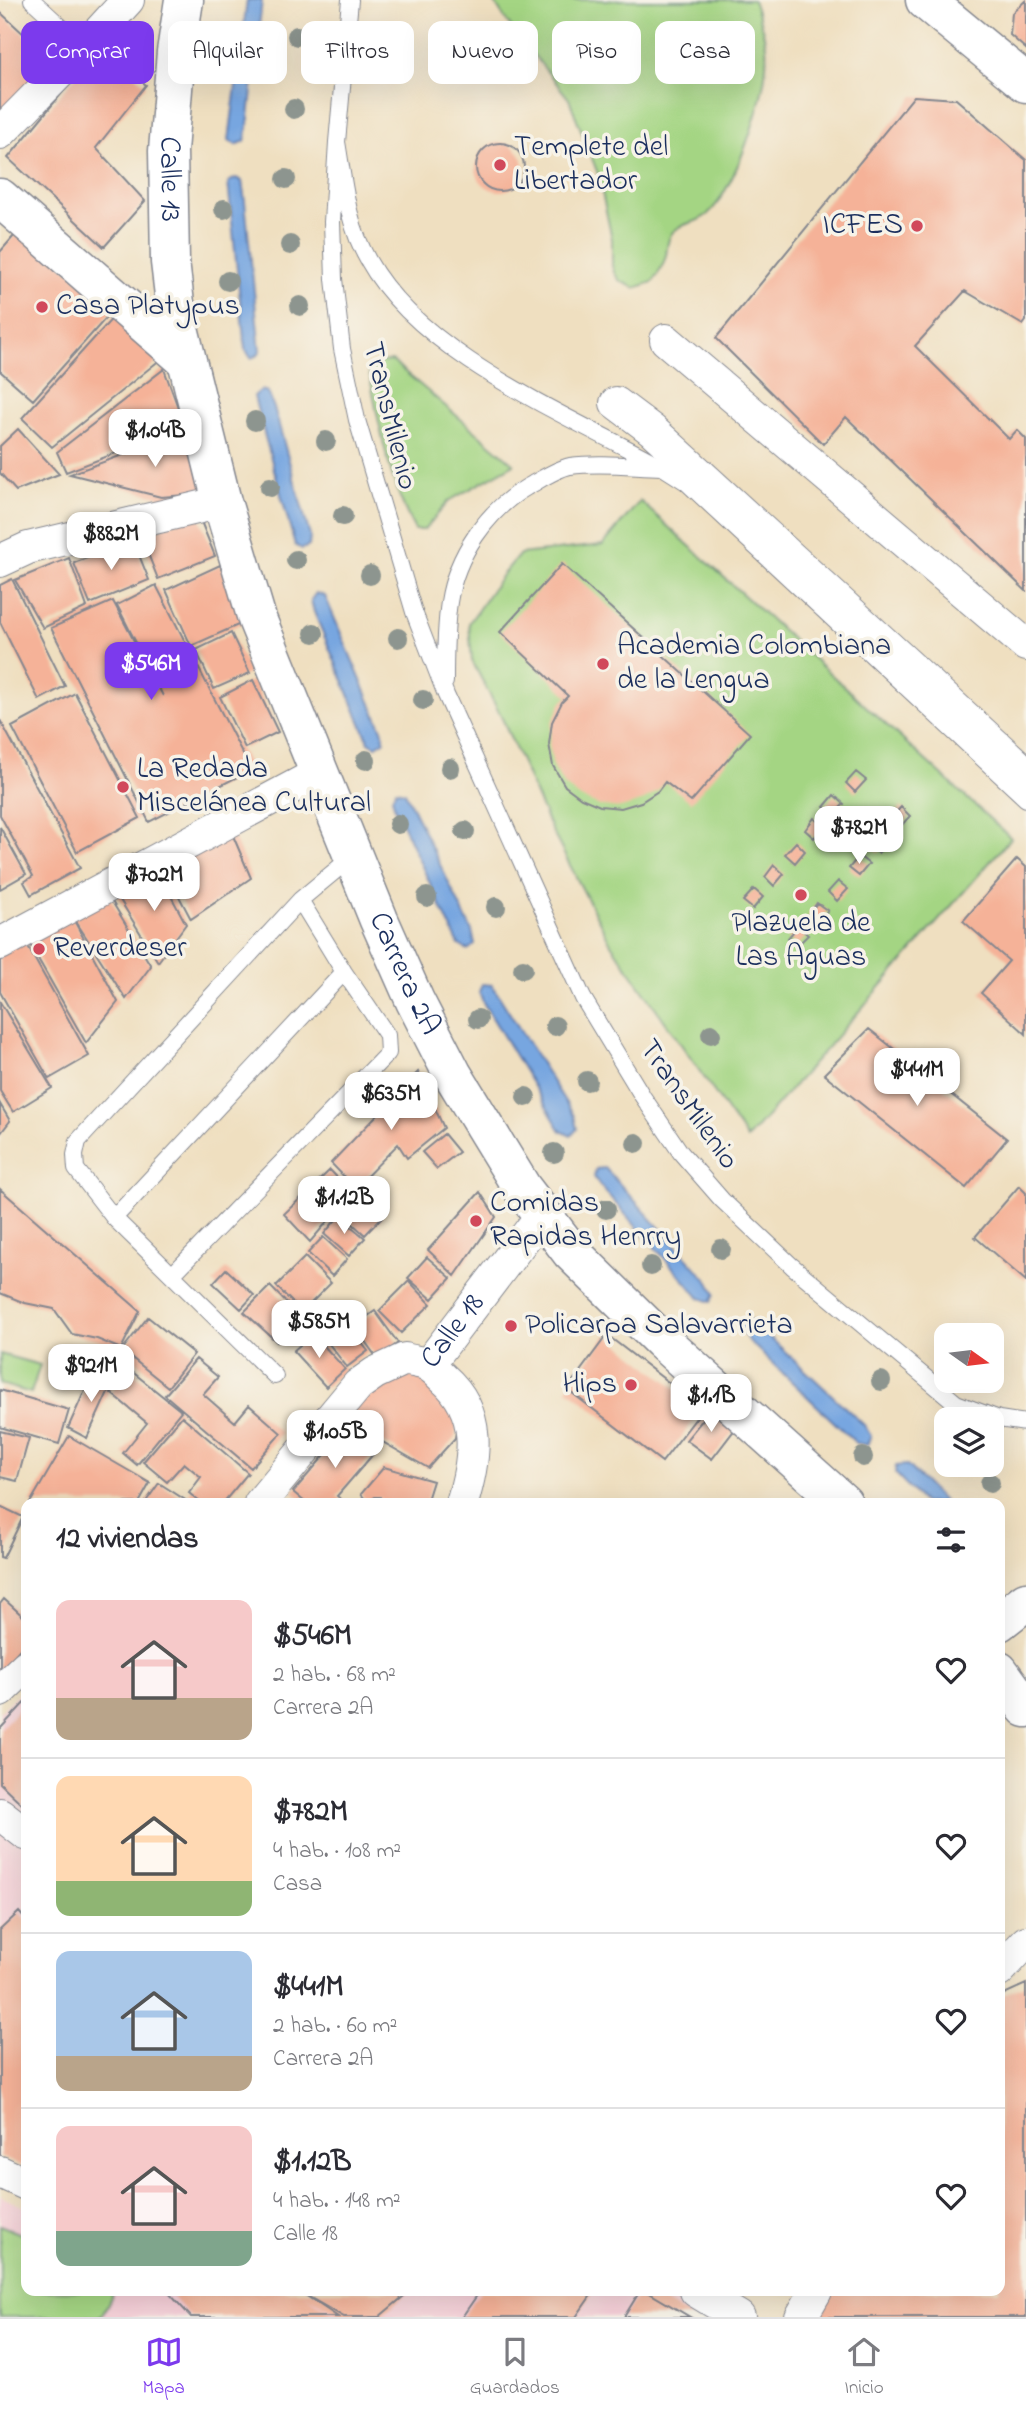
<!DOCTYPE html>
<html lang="es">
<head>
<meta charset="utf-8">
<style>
	body { margin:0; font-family:"Indie Flower",sans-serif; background:#f7f7f7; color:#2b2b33; height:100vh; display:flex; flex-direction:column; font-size:26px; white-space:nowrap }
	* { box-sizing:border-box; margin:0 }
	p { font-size:23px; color:#7c7c81 }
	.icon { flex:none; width:38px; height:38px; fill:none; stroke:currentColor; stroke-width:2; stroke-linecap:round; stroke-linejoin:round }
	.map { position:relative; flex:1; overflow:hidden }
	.details { position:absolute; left:21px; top:1498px; width:984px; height:798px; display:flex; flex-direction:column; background:#fff; border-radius:14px; box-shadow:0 7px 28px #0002 }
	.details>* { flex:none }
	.guide { position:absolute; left:21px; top:21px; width:985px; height:63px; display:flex; gap:14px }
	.needle { width:46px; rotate:104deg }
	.buttons { position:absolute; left:934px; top:1323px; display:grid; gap:14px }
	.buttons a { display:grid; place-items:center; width:70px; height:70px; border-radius:14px; background:#fff; box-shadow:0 7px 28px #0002; font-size:35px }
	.price { position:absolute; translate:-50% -60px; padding:0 16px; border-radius:14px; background:#fff; color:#222; font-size:23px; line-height:46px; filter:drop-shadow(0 2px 4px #0008) }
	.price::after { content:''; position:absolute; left:50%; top:42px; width:21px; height:16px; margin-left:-10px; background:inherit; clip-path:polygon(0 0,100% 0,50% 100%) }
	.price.current { background:#7c3aed; color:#fff }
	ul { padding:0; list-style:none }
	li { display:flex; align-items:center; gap:21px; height:175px; padding:0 35px }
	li+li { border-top:2px solid #e1e1e2 }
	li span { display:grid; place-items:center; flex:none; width:196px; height:140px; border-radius:14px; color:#555 }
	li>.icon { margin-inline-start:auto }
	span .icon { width:84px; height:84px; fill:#fffc; stroke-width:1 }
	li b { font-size:30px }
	h2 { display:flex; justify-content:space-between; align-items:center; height:84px; padding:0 35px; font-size:30px }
	.tag { padding:0 24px; border-radius:14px; background:#fff; box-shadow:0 7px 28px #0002; font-size:24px; line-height:63px }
	.tag.current { background:#7c3aed; color:#fff }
	.dock { display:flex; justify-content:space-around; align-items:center; height:98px; border-top:2px solid #e1e1e2; background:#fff; font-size:19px; color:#7c7c81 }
	.dock a { display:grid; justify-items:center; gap:4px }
	.dock .current { color:#7c3aed }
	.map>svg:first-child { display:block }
</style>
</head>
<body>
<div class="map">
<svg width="1026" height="2317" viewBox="0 0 1026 2317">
	<rect width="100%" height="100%" fill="#f7f3e8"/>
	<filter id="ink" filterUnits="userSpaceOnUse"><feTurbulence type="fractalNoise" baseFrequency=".0143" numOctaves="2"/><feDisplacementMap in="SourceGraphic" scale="14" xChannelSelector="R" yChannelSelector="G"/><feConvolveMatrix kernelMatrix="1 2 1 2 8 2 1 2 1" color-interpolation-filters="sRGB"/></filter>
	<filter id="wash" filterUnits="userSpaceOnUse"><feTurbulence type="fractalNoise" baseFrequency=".00686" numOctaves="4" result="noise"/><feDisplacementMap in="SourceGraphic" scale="28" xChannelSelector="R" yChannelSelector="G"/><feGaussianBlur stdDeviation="1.57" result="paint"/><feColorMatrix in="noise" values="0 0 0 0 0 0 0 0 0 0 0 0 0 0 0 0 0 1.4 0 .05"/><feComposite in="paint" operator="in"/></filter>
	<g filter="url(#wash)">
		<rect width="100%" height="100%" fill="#efdfc0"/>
		<path fill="#f6cfd8" d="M26,1686v474l-4,6 -22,-9v-445z
			M0,2196l26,12v83h633l43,26h-702z"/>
		<path fill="#a4d583" stroke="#608270" stroke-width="2" d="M493,0h260c5,15 11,31 13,47 4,42 -27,129 -53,162 -13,16 -31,12 -41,24 -6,8 -4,17 -7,26 -2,8 -8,16 -12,23l-18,6 -15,-7 -5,-7 -3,-8v-27l-14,-65 -29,-75 -64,-80z
			M392,361l122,103 -65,37 -25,29h-9c-26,-47 -36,-105 -46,-158l11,-10z
			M640,501l371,337 -264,301 -136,-195 -60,-115 -50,-113 -29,-55 -3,-38 33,-48 18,-21 83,-9z
			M0,1354l40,11 -9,28 -31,-9z
			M0,2225l26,11v55h88l-13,26h-101z"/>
		<path fill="#77a6e0" stroke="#496a9f" stroke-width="2" d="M247,0h15l-14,126 -3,15 -9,4 -7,-5z
			M236,178l6,3 3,20 15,150 -2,4 -7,3 -6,-9 -17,-167z
			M261,390l7,2 7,19 35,125 -1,10 -7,3 -7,-4 -38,-137 -3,-12z
			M316,593l9,3 58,136 1,9 -8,5 -7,-4 -55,-130 -3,-12z
			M396,790l9,2 67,139 3,13 -7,6 -9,-5 -64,-136 -3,-12z
			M482,984l10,1 82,131 3,13 -6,7 -10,-5 -77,-127 -5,-12z
			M605,1168l104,114 6,12 -4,8 -11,-4 -99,-111 -7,-10 2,-8z
			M751,1320l113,105 7,11 -4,9 -11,-2 -108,-103 -8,-11 1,-7z
			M907,1465l38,38h-21l-29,-30 1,-7z"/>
		<g id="blocks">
			<path fill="#f5b298" d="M1026,0v49l-16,-14 2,-22z
				M0,12l54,50 -54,60z
				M101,46l45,39 -50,63 49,53 -41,46 -96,-89z
				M914,96l42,3 70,61v161l-3,4 -58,-34 -50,55 94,93 8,-9 9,9v152l-180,-174 -23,27 -107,-106z
				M476 167a24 24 0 1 1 48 0a24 24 0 1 1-48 0Z
				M21,228l92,82 -80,90 -33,-29v-119z
				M117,313l44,46 -109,88 -30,-29z
				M164,369l21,58 -119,45 -9,-20z
				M18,429l41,45 -43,17 -16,-18v-27z
				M189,431l20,62 -48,4 -91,-23z
				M198,514l17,42 -57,23 -17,-43z
				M133,540l16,40 -59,24 -16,-41z
				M69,558l18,49 -44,21 -28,-48z
				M562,564l188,170 -59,68 -26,-20 -7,9 -17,11 -20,6 -21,-2 -19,-8 -16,-12 -12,-20 -4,-22 3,-22 10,-20 6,-6 -68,-64z
				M220,565l25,57 -54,24 -25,-56z
				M12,579l53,107 -26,14 -39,-78v-37z
				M156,585l95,185 -102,52 -98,-194 62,-27 50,95 -46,-91z
				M231,633l19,40 -36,16 -18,-39z
				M253,680l25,52 -33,16 -25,-51z
				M75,693l65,125 -63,34 -65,-125z
				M0,720l80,148 -49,27 -7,-13 9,-6 -33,-61z
				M856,772l10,8 -11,12 -9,-9z
				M834,795l10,9 -11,11 -9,-8z
				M901,807l9,9 -10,11 -10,-8z
				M814,818l10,9 -10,11 -9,-8z
				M0,827l26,47 -26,15z
				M231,831l20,47 -60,41 -27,-51z
				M879,833l10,8 -11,12 -9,-8z
				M796,842l9,9 -10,12 -10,-9z
				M859,856l10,8 -10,12 -10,-8z
				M1017,859l9,8v167l-45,-41 28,-32 -46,-40z
				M774,865l10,9 -10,12 -9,-9z
				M157,870l29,54 -28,38 -41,-67z
				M838,881l10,8 -11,12 -9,-9z
				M754,889l9,8 -10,12 -10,-8z
				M108,895l43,71 -25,33 -53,-82z
				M817,903l11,8 -11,12 -9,-8z
				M70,913l48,89 -32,41 -58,-102z
				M798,926l10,9 -11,11 -9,-8z
				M24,940l65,116 -40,23 -49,-87v-38z
				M0,1002l52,86 -39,24 -13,-21z
				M869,1029l138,110 -41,49 -142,-114z
				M418,1072l26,56 -37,30 -9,-14 -43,44 -24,-25z
				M0,1104l10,17 -10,13z
				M444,1134l15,18 -22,17 -15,-17z
				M330,1170l22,23 -42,49 -26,-28z
				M1019,1186l7,7v88l-51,-44z
				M0,1189l140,122 -19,38 -24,-10 -25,-5 -18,-25 -29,-6 -25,-10z
				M480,1192l16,25 -41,59 -27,-26z
				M357,1194l25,23 -17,18 -25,-23z
				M339,1216l26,22 -16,18 -25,-22z
				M323,1237l24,22 -15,17 -24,-23z
				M305,1257l26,26 -29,29 -26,-26z
				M427,1257l24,21 -19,21 -24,-21z
				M226,1269l28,26 -13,14 -28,-26z
				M409,1281l22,23 -30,29 -22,-22z
				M270,1286l30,31 -23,25 -33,-30z
				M375,1311l23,32 -21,15 -23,-32z
				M339,1314l29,37 -21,16 -29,-37z
				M148,1317l46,37 -26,33 -46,-37z
				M313,1334l32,35 -19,18 -33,-36z
				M607,1335l96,74 -41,53 -95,-73z
				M196,1359l22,18 -15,17 32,28 14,-17 32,28 -30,35 -86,-73z
				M408,1367l23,5 28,41 -4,25 -27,30 -80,-46 8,-16z
				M94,1370l20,9 -27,59 -19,-10z
				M130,1370l51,41 -44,54 -14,-12 24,-30 -36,-30z
				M0,1390l69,20 -10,34 -59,-17z
				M712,1408l23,21 -23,30 -26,-19z
				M182,1416l66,57 -25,30h-22l-12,-10 12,-16 -17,-14 -17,19 -24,-20z
				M348,1428l27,24 -38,44 8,7h-39l-13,-11z
				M0,1431l29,7 -12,43 -17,-4z
				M69,1436l81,47 -11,20h-109z
				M384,1467l49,14 -7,22h-44l-2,-6h-5l-8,5 -6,-8z
				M159,1483l31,20h-45z
				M0,1506l23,11 -20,41 -3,-1z
				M4,1599l22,20v23l-26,30v-68z
				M26,1701v107l-26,-25v-54z
				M19,1912l7,8v240l-4,6 -22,-9v-227z
				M1026,1984v333h-213l15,-26h171v-289l5,-8z
				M167,2291h243l-31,26h-35l-42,-24 36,24h-147z
				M480,2291h114l-18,26h-114z
				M640,2291h6l44,26h-66z"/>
		</g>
	</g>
	<g filter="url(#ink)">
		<use href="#blocks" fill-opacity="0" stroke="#85878f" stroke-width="2"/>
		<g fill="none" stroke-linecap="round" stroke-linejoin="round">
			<g stroke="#85878f" stroke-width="18">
				<path id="lane" d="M32,0l52,48
					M337,142l13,-142
					M445,682c0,-26 0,-53 4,-80 7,-46 38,-92 78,-115 13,-7 29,-18 43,-21 30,-4 61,0 91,1
					M1026,799l-340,-317 -22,-14c-94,-52 -243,-112 -296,-208 -21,-36 -24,-78 -31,-118l-5,80 2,57 8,70 15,71 57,192 32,83 137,303 60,99 38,56 41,47 70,66 164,137 43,16 27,4
					M114,1218l230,-246
					M172,1275l216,-222 -1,-18 -43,-63 -44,-72
					M275,1376l-161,-158 -38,-49 -1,-14 3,-14 222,-241 53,-44"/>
			</g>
			<g stroke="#85878f" stroke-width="34">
				<g id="street">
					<path d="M0,133l84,-85 44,-48"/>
					<path d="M666,340l360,305"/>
					<path d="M616,403l36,27 374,343"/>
					<path d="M0,561l28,-13 194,-46"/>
					<path d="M0,944l319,-171"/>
					<path id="s1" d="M428,1365l114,-150"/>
					<path d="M260,1503l98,-118 17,-12 30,-14c7,2 15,3 21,5 6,3 12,9 17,14 39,34 33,79 19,125"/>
					<path d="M0,1691l26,-25"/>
					<path d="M0,1814l26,20"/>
					<path d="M999,1971l27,-29"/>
					<path d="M0,2172l26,12"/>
					<path d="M696,2291l43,26"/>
					<path d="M801,2317l15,-26"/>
				</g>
			</g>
			<g stroke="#85878f" stroke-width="41">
				<g id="secondary">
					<path id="s2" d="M184,0l-8,52 -8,99 2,111 7,58 45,182 35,117 122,301 36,81 38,74 69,113 49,64 90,88 182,163"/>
					<path d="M925,0l101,83"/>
					<path d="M0,198l186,162"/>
					<path d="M999,1622l27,-21"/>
					<path d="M999,1671l27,37"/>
				</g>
			</g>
			<use href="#lane" stroke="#fff" stroke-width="16"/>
			<use href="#street" stroke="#fff" stroke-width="32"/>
			<use href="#secondary" stroke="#fff" stroke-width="38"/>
		</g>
		<g fill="#8d958f">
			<circle cx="297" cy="36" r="10"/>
			<circle cx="222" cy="63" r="10"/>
			<circle cx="294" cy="109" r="10"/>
			<circle cx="286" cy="179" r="10"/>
			<circle cx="224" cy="209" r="10"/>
			<circle cx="290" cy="245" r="10"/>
			<circle cx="228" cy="281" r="10"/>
			<circle cx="300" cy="306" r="10"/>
			<circle cx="255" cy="421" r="10"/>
			<circle cx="326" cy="441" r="10"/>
			<circle cx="270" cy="487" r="10"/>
			<circle cx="343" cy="516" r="10"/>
			<circle cx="296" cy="560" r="10"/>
			<circle cx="370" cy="575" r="10"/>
			<circle cx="314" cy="633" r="10"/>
			<circle cx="398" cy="638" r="10"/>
			<circle cx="423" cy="700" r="10"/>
			<circle cx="366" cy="760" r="10"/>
			<circle cx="450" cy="768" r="10"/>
			<circle cx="398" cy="824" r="10"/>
			<circle cx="465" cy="831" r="10"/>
			<circle cx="427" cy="897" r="10"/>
			<circle cx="496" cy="907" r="10"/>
			<circle cx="523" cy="969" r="10"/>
			<circle cx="478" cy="1019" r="10"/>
			<circle cx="555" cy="1026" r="10"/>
			<circle cx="711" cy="1034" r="10"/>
			<circle cx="587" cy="1081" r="10"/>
			<circle cx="526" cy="1097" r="10"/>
			<circle cx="636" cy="1143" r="10"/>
			<circle cx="554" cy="1153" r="10"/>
			<circle cx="606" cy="1209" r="10"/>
			<circle cx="721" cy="1249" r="10"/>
			<circle cx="651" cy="1266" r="10"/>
			<circle cx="881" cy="1381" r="10"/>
			<circle cx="863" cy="1457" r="10"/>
			<circle cx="990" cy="1483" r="10"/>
		</g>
	</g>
	<g fill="#d1495b" stroke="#f7f3e8" stroke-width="2.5">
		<circle cx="500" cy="165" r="7"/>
		<circle cx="917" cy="226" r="7"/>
		<circle cx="42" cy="307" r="7"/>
		<circle cx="603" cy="664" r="7"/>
		<circle cx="123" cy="787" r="7"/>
		<circle cx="801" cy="895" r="7"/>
		<circle cx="39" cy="949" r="7"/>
		<circle cx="476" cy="1221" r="7"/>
		<circle cx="511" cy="1326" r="7"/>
		<circle cx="631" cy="1385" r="7"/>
	</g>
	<g text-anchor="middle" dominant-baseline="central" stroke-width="7" stroke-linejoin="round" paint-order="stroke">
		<g font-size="30" fill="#1b2f5e" stroke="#f7f3e8" text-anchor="start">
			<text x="514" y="148">Templete del<tspan x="514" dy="34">Libertador</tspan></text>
			<text x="903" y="226" text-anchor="end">ICFES</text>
			<text x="56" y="307">Casa Platypus</text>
			<text x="617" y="647">Academia Colombiana<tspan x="617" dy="34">de la Lengua</tspan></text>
			<text x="137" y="770">La Redada<tspan x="137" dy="34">Miscelánea Cultural</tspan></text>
			<text x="801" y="924" text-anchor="middle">Plazuela de<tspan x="801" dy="34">Las Aguas</tspan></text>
			<text x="53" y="949">Reverdeser</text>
			<text x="490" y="1204">Comidas<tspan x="490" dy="34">Rapidas Henrry</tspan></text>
			<text x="525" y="1326">Policarpa Salavarrieta</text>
			<text x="617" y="1385" text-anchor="end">Hips</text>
		</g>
		<g font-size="30" fill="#1b2f5e" stroke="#f7f3e8">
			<text stroke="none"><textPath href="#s2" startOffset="180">Calle 13</textPath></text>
			<text transform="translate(389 416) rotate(76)">TransMilenio</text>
			<text stroke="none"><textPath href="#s2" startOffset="1015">Carrera 2A</textPath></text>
			<text transform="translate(688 1105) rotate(55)">TransMilenio</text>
			<text stroke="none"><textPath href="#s1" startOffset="42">Calle 18</textPath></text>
		</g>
	</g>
</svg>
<div class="buttons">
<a><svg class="needle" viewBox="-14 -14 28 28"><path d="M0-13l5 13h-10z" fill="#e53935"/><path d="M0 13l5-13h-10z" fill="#7c7c81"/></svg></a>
<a><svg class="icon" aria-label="layers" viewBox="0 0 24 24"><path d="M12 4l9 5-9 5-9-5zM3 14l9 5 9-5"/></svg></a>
</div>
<b class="price" style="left:155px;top:469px">$1.04B</b>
<b class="price" style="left:111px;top:572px">$882M</b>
<b class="price current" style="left:151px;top:702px">$546M</b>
<b class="price" style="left:859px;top:866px">$782M</b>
<b class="price" style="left:154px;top:913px">$702M</b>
<b class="price" style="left:917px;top:1108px">$441M</b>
<b class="price" style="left:391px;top:1132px">$635M</b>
<b class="price" style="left:344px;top:1236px">$1.12B</b>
<b class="price" style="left:319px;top:1360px">$585M</b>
<b class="price" style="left:91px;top:1404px">$921M</b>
<b class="price" style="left:711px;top:1434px">$1.1B</b>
<b class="price" style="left:335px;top:1470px">$1.05B</b>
<div class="guide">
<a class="tag current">Comprar</a>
<a class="tag">Alquilar</a>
<a class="tag">Filtros</a>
<a class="tag">Nuevo</a>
<a class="tag">Piso</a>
<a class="tag">Casa</a>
</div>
<section class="details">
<h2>12 viviendas<svg class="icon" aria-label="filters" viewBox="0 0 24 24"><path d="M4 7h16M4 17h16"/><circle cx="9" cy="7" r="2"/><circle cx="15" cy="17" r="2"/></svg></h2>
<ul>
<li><span style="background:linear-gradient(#f6c9c9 70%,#b9a48a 0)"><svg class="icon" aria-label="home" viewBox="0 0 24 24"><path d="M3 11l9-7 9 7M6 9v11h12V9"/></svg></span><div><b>$546M</b><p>2 hab. · 68 m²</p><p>Carrera 2A</p></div><svg class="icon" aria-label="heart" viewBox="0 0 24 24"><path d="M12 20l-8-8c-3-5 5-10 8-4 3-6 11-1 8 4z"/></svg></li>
<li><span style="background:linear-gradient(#ffd9b3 75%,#8fb573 0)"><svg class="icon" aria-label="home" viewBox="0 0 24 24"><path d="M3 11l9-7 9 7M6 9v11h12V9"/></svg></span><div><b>$782M</b><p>4 hab. · 108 m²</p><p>Casa</p></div><svg class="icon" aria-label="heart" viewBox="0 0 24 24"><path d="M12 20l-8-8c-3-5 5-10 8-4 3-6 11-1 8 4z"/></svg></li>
<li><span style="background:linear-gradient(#a9c7e8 75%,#b9a48a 0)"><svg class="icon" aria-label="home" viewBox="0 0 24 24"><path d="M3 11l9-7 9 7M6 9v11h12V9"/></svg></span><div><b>$441M</b><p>2 hab. · 60 m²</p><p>Carrera 2A</p></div><svg class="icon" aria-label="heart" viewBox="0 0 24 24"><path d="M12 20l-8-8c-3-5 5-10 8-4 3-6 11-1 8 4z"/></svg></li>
<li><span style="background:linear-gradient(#f6c9c9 75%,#7fa58c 0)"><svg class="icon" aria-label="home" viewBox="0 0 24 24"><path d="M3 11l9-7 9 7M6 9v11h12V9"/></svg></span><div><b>$1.12B</b><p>4 hab. · 148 m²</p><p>Calle 18</p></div><svg class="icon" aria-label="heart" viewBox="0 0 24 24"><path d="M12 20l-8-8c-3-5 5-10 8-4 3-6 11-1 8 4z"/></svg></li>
</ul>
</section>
</div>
<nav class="dock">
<a class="current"><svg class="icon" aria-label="map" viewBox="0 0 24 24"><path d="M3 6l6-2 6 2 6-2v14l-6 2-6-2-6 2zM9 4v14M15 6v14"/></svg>Mapa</a>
<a><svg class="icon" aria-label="saved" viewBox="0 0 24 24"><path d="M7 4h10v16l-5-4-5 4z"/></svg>Guardados</a>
<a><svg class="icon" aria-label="home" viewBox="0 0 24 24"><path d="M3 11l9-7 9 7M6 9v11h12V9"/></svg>Inicio</a>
</nav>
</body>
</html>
